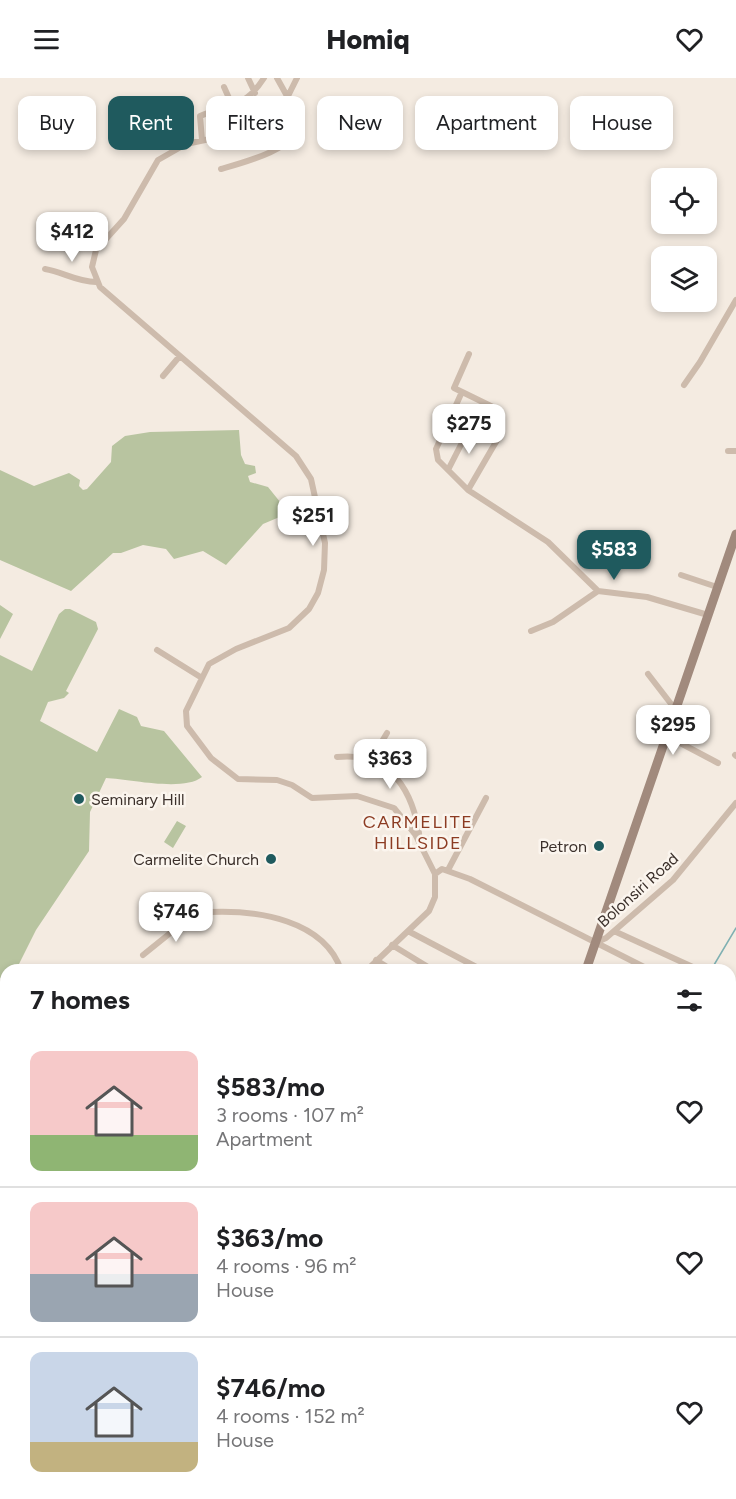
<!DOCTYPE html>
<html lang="en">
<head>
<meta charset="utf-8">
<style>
	body { margin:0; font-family:Figtree,sans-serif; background:#f6f6f6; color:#202124; height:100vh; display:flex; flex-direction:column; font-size:22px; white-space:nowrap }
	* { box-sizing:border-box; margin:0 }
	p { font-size:20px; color:#757577 }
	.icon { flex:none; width:33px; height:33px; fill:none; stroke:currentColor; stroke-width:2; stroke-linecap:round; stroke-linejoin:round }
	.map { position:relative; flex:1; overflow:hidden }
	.drawer { position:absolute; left:0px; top:886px; width:736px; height:536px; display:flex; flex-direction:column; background:#fff; border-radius:18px 18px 0 0; box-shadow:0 3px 9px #0003 }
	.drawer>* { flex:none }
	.guide { position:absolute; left:18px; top:18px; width:700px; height:54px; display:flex; gap:12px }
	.tools { position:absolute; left:651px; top:90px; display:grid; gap:12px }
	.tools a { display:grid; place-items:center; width:66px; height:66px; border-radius:12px; background:#fff; box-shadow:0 3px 9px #0003; font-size:30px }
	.price { position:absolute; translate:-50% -51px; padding:0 14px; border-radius:12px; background:#fff; color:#222; font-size:20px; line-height:39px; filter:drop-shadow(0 2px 3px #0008) }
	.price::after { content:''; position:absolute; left:50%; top:36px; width:18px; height:14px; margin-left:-9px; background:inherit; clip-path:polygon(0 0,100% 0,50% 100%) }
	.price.active { background:#1f5a5e; color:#fff }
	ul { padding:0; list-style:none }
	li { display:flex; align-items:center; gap:18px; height:150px; padding:0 30px }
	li+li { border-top:2px solid #e0e0e0 }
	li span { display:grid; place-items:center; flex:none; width:168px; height:120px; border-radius:12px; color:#555 }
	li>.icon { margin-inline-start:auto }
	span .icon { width:72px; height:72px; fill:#fffc; stroke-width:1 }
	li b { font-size:26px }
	h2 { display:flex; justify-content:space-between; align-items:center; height:72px; padding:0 30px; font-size:26px }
	.pill { padding:0 21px; border-radius:12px; background:#fff; box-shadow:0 3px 9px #0003; font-size:21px; line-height:54px }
	.pill.active { background:#1f5a5e; color:#fff }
	header { display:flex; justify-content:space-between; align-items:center; height:78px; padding:0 30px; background:#fff; font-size:27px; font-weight:800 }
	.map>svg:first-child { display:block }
</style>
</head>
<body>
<header><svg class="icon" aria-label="menu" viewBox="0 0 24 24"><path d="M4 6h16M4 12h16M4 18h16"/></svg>Homiq<svg class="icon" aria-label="heart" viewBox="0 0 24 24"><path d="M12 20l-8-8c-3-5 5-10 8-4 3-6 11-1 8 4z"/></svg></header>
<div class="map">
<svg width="736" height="1421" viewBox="0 0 736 1421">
	<rect width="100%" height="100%" fill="#f4ebe1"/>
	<path fill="#b8c4a0" d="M239,352l2,25 4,9 10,2 1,7 -8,3 2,6 18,5 21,26 -26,11 -37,41 -23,-14 -29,8 -8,-10 -23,-4 -22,8h-8l-42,38 -71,-31v-90l34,16 35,-13 11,7 -1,6 4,4 4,-1 24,-27 1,-16 13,-10 25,-4z
		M0,527l13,9 -13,25z
		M65,531h5l26,13 2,7 -32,62 3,2 -5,5 -16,4 -8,19 57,31 22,-43 18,8 4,9 23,5 38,46c-19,15 -72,2 -96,1l-16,34 -1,39 -53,79 -20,40h-10v11l-6,-3v-323l32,16 27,-57z
		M177,743l9,5 -13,22 -9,-6z"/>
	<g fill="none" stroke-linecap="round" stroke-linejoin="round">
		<path stroke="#7fb0b2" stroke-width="1.5" d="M711,892l25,-42
			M730,1179l4,22 -4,31
			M730,1319l6,-1
			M669,1421l1,-5"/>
		<path stroke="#7fb0b2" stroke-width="10" d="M0,1016l6,3"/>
		<path stroke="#cdbbac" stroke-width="6" d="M248,0l7,15
			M297,0l-15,30 -29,22 -67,14 -28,16 -34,59 -28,31 -4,17 8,20 196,169 15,23 14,64 -1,27 -6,23 -9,16 -20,19 -53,21 -27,15 -23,47 1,15 24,32 27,21 39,1 15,5 20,13 45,-2 37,12 21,26 20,40
			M224,9l9,20
			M202,62l-2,-24c29,-12 45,-8 64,-38
			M221,91c21,-6 76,-20 81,-46l-25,-45
			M45,191c18,3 32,13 51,13
			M163,298l16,-19
			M684,307l16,-23 36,-62
			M461,316l-25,55 2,11 30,30 80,52 50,49
			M728,373h8
			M448,392l21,-41
			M468,412l32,-55 2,-16 -5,-10 -43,-21 15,-34
			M681,497l36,12
			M531,553l22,-9 45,-31 49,6 61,18
			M157,572l45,28
			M648,596l27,35
			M667,658l51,27
			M735,677l1,1
			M337,679c54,-6 77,35 83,83
			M372,680l15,-25
			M448,792l38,-72
			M157,822l21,15c11,1 22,-3 32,-3 48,-2 114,8 131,58
			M408,853l74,39
			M614,853l81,37
			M595,865l11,-5 67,-58 63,-77
			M392,867l41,25
			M143,877l31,-25 4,-15
			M376,882l16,10
			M367,892l62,-59 6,-14v-23l7,-5 28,10 180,91
			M730,938l6,-2
			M0,950l6,-13
			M730,1050l6,5
			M730,1095l6,6
			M0,1153l6,-1
			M0,1393h6
			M103,1416l4,5
			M208,1416l5,5
			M390,1416l6,5
			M446,1416l5,5
			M0,1420l1,1
			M127,1421l5,-5
			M192,1421l5,-5
			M373,1421l1,-5"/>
		<path stroke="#a18a7d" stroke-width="9" d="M586,892l150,-436
			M730,1245l6,5
			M341,1421v-5"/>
		<path stroke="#7d675c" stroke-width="10" d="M0,987l6,3
			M689,1416l12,5"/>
	</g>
	<g fill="#1f5a5e" stroke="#fbf5ee" stroke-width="2">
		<circle cx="79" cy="721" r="6"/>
		<circle cx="599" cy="768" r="6"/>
		<circle cx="271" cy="781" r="6"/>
	</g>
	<g text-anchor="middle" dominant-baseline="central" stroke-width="5" stroke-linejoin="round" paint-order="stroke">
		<g font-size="16" fill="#3b302b" stroke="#fbf5ee" text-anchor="end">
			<text x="91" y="721" text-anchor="start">Seminary Hill</text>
			<text x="587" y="768">Petron</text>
			<text x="259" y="781">Carmelite Church</text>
		</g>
		<g font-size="16" fill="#3b302b" stroke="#fbf5ee">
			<text transform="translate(638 812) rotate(-42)">Bolonsiri Road</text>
		</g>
		<g font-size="18" letter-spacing="1.5" fill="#8c3b22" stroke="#fbf5ee">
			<text x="418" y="744">CARMELITE<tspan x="418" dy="21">HILLSIDE</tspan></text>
		</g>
	</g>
</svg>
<div class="tools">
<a><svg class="icon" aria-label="locate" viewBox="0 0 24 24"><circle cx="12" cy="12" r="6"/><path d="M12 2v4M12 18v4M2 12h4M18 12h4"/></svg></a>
<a><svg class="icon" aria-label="layers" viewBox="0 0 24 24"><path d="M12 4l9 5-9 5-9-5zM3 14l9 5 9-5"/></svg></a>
</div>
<b class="price" style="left:72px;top:185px">$412</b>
<b class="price" style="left:469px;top:377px">$275</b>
<b class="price" style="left:313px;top:469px">$251</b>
<b class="price active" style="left:614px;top:503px">$583</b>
<b class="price" style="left:673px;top:678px">$295</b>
<b class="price" style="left:390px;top:712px">$363</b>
<b class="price" style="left:176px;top:865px">$746</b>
<div class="guide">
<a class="pill">Buy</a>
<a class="pill active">Rent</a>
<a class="pill">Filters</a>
<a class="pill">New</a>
<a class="pill">Apartment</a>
<a class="pill">House</a>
</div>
<section class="drawer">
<h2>7 homes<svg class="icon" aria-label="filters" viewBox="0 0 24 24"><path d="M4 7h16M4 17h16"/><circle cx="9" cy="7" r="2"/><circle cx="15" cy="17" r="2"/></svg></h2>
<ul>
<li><span style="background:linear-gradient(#f6c9c9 70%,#8fb573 0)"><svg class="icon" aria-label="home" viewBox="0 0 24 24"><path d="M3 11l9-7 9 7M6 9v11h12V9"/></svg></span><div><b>$583/mo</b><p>3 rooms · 107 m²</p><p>Apartment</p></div><svg class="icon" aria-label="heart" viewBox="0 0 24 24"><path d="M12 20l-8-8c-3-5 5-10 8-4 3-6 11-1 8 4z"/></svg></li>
<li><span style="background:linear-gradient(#f6c9c9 60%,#9aa5b1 0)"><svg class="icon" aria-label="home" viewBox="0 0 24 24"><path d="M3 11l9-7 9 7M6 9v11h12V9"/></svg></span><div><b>$363/mo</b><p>4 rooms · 96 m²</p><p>House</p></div><svg class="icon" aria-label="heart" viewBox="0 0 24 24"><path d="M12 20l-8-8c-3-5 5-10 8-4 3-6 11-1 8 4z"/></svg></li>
<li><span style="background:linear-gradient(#c9d6e8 75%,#c2b280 0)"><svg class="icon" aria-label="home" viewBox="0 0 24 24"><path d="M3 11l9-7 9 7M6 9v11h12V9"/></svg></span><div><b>$746/mo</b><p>4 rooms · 152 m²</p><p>House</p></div><svg class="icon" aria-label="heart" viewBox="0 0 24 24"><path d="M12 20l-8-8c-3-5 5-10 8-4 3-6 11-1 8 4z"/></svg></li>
</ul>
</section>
</div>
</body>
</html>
